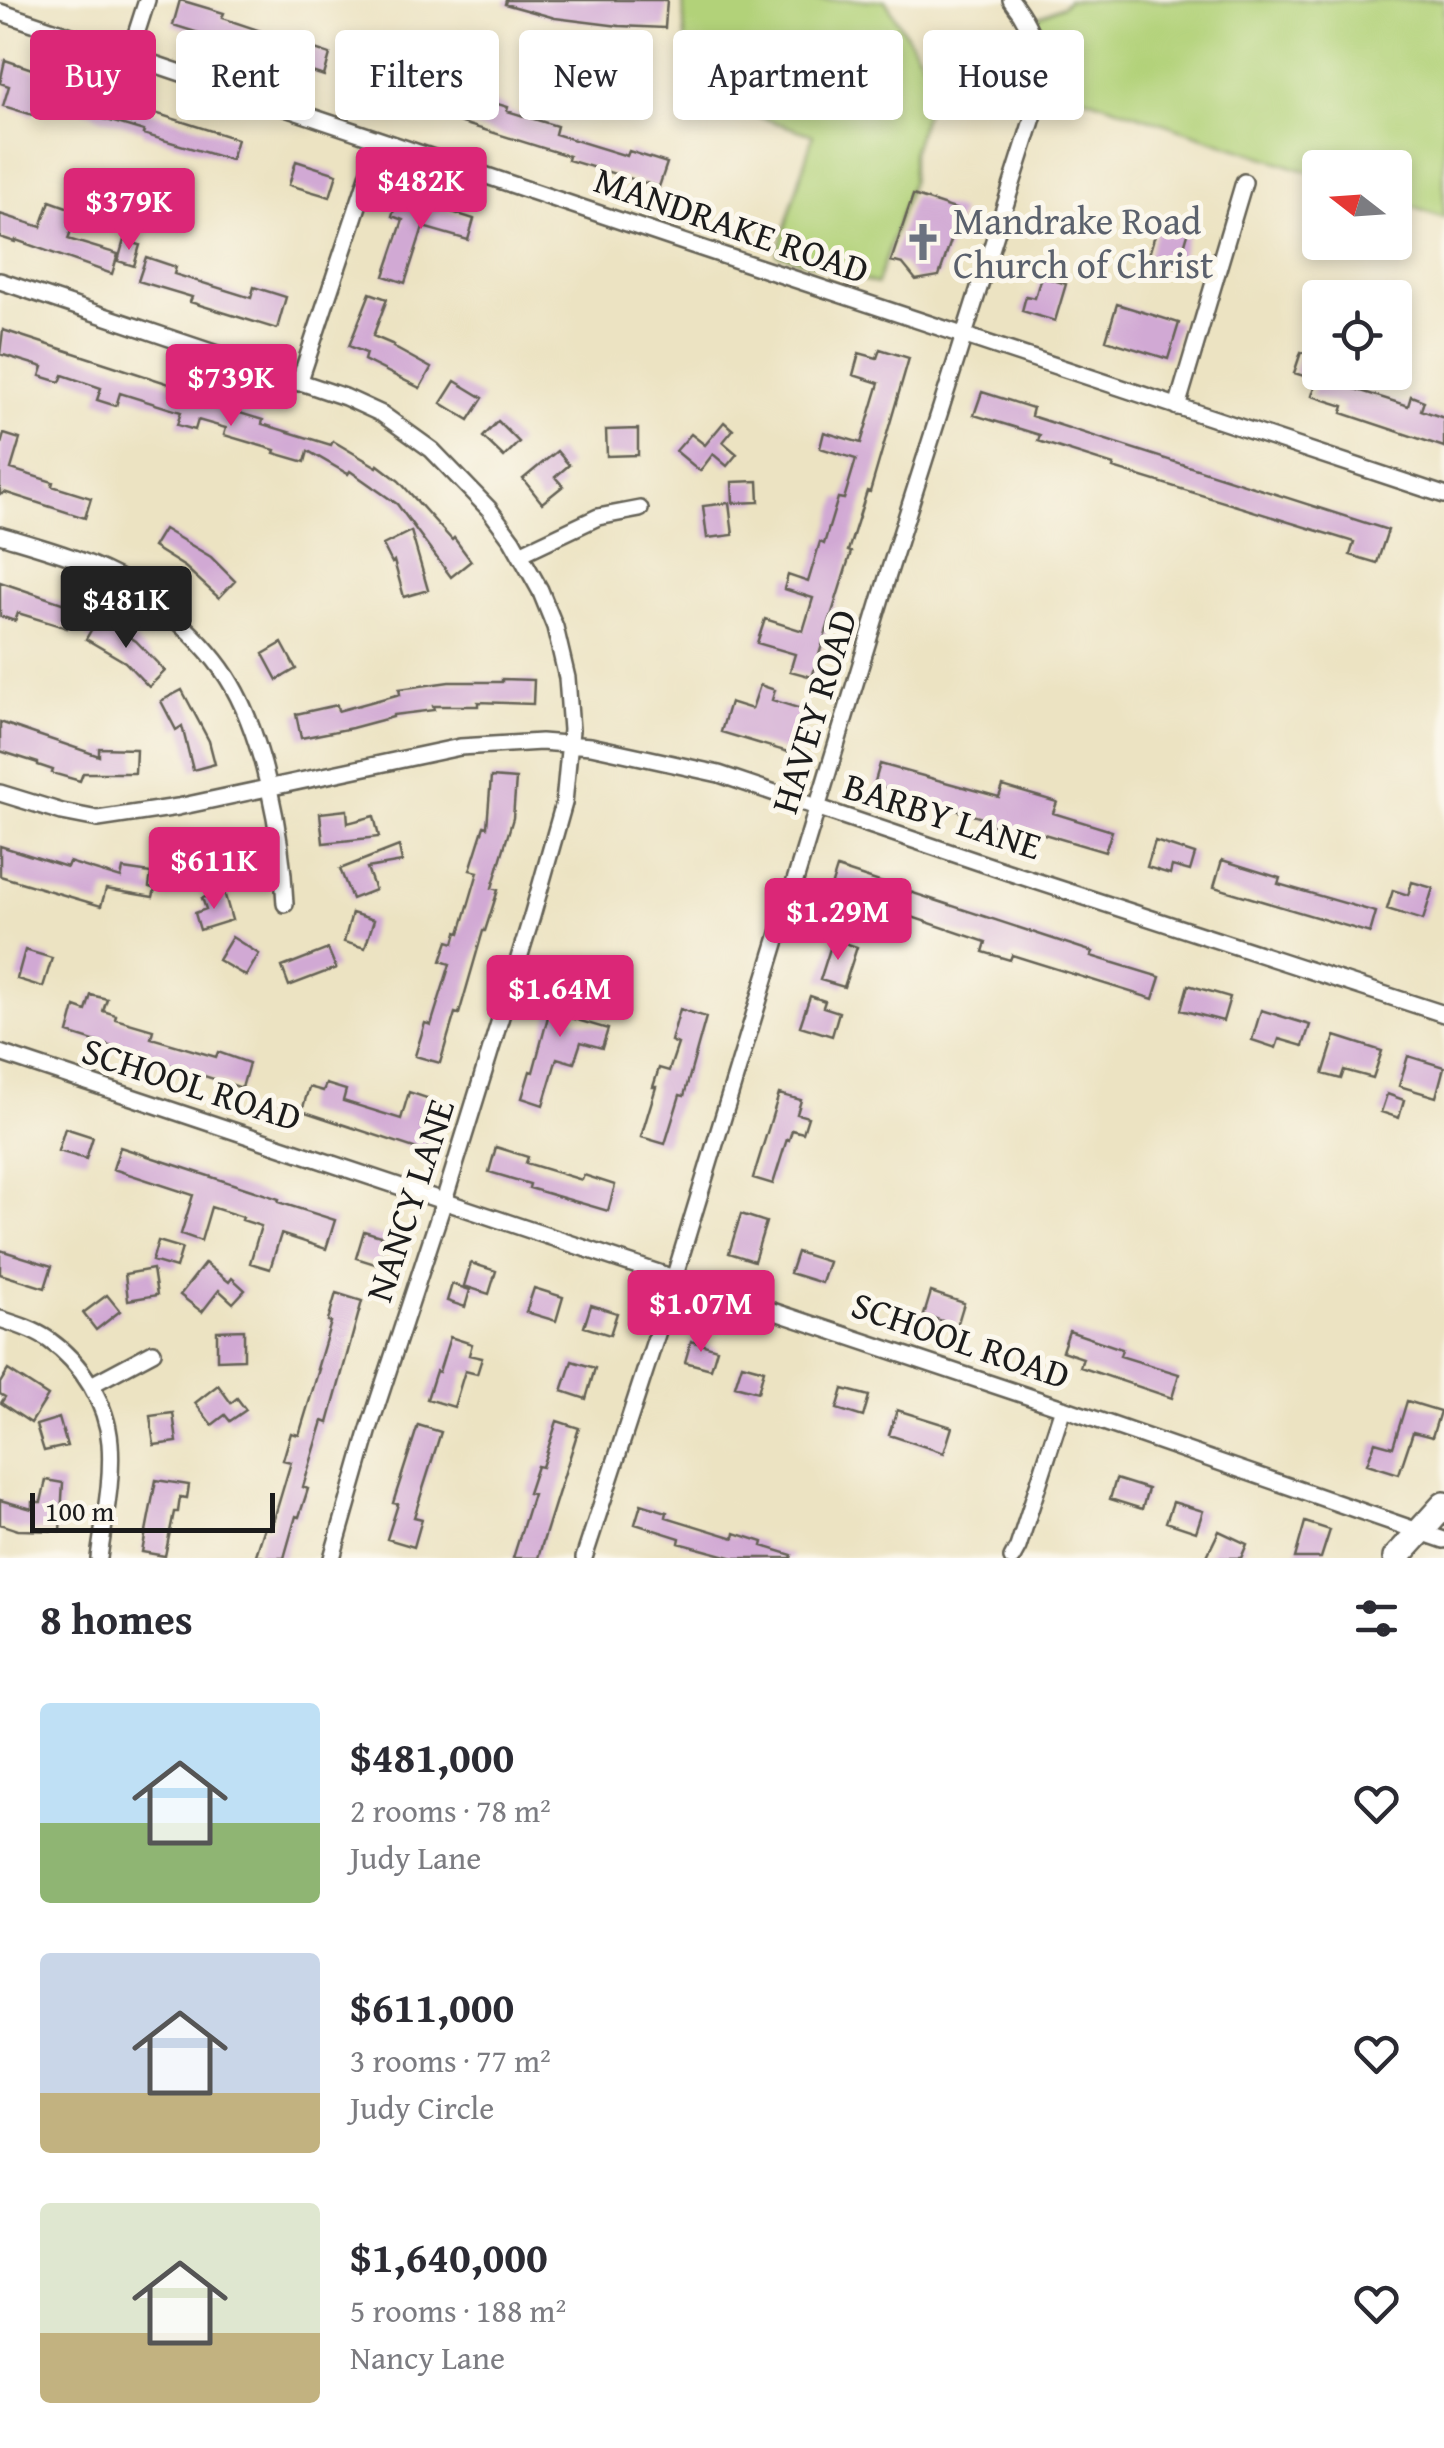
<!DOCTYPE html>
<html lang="en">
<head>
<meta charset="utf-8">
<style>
	body { margin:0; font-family:"Gentium Book Plus",serif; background:#f7f7f7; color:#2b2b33; height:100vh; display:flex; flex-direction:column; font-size:38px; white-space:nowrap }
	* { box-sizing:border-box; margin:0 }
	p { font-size:32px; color:#7c7c81 }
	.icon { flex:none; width:55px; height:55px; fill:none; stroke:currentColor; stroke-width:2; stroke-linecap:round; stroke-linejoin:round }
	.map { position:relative; height:1558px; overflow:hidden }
	.drawer { display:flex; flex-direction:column; background:#fff; flex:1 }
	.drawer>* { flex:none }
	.hud { position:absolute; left:30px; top:30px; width:1385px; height:90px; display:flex; gap:20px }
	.needle { width:65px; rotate:287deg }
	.controls { position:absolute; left:1302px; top:150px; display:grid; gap:20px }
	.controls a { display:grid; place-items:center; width:110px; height:110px; border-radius:10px; background:#fff; box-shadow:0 5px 15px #0003; font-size:50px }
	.scale { position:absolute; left:30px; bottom:25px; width:245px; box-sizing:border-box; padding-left:10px; border:5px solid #1c1c1c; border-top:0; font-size:28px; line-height:35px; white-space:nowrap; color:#1c1c1c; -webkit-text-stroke:8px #fbf7ec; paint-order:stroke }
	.price { position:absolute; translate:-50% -85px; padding:0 22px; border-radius:10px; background:#db2777; color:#fff; font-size:32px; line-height:65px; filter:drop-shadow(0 2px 5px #0008) }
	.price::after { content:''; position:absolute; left:50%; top:60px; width:30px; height:22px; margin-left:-15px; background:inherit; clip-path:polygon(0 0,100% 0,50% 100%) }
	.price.active { background:#222; color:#fff }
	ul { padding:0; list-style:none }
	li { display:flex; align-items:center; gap:30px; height:250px; padding:0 40px }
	li span { display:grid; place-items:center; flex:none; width:280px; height:200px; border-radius:10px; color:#555 }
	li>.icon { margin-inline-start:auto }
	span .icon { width:120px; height:120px; fill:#fffc; stroke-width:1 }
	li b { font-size:42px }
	h2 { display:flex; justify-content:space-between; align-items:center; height:120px; padding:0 40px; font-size:42px }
	.chip { padding:0 35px; border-radius:10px; background:#fff; box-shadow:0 5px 15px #0003; font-size:35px; line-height:90px }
	.chip.active { background:#db2777; color:#fff }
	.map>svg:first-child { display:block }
</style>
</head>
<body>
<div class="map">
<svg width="1444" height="1558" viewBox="0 0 1444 1558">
	<rect width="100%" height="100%" fill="#fbf7ec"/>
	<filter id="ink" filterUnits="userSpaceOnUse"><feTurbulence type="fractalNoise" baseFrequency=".01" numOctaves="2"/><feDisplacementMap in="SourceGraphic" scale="20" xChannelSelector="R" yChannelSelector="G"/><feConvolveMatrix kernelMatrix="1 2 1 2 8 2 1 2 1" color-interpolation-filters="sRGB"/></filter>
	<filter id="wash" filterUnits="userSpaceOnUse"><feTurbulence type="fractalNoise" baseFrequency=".0048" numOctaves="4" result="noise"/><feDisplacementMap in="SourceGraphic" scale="40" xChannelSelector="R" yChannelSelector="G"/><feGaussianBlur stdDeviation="2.25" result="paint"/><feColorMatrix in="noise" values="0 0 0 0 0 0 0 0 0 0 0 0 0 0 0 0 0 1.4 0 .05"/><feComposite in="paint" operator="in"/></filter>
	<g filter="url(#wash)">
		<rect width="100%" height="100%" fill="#ece3c2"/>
		<path fill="#b2d279" stroke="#67774a" stroke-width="2.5" d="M683,0h202l50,82 -23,71v28l-35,103 -100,-30 36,-119 -125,-42z
			M1068,0h376v218l-49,-17v-33h-75v8l-262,-88 -19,-3 -13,-62 36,-17z"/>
		<g id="blocks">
			<path fill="#d1a9d4" d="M180,0l44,13 -2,5 108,36 -6,22 -97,-31 1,-3 -55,-17z
				M506,0h161l-2,28 -46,-2 -64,-8 -50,-14z
				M356,56l38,12 -9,26 -38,-12z
				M441,57l22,6 -9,28 54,16 -1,4 50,15 -2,8 72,22 2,-5 38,12 -8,24 -91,-27 1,-4 -162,-50 7,-22 17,5z
				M5,60l129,43 -1,3 104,33 -6,21 -88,-26 1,-3 -50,-15v-2l-55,-17 -6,18 -30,-9 6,-20 -9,-3z
				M296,161l41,13 -7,23 -41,-12z
				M399,195l75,24 -6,21 -45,-13 -18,56 -21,-7 19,-56 -11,-4z
				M913,195l48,16 -22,65 -23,4 -13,-16 -12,-3z
				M50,201l28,10 -10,28 50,15 -6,20 -96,-34 -1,2 -15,-5v-23l41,13z
				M1159,221l30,9 -11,37 -30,-9z
				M124,240l16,5 -6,21 -16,-5z
				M146,257l30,10 -2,7 77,24 3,-11 32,10 -9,32 -87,-27 2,-5 -54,-16z
				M1041,276l25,8 -11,37 -33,-10 4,-15 9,2z
				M370,293l17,6 -14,37 21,9 -1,2 38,21 -11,20 -56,-28 2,-7 -17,-7z
				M1117,304l62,19 -11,36 -62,-19z
				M3,330l216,70 -2,6 46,14 -1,4 69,21 2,-4 44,26 1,-2 21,16 53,59 2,-2 17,23 -20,16 -54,-73 -47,-33 -2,3 -40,-23 -3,11 -31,-9 1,-3 -51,-15 2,-7 -28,-8 -3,10 -18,-5 4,-13 -61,-19 -4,13 -19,-6 4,-12 -38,-13 -3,7 -20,-6 3,-9 -43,-13z
				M880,349l29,9 -39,134 -3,-1 -19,60 3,1 -39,125 -22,-6 5,-17 -38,-11 8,-24 38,12 10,-33 -29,-9 4,-14 20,7 12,-40 4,2 14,-46 6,1 12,-40 -36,-11 4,-16 37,11 18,-60 -26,-8 6,-22 18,5z
				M1301,352l19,6v14h25l-3,13 66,21 3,-10 13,5 -3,9 23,8v29l-102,-34 2,-7 -32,-10 5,-16 -23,-7z
				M455,381l28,17 -14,22 -28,-17z
				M982,392l51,16 -2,8 357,114 -11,33 -27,-8 4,-13 -241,-74 1,-3 -76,-24 2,-6 -66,-20z
				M498,421l21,21 -15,15 -21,-20z
				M724,422l9,8 -10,12 14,12 -10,12 -14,-12 -13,17 -24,-20 15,-17 14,11z
				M638,429v26l-31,1 -1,-26z
				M4,434l16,5 -9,30 42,13 -1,4 39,12 -6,20 -81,-26 -1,2h-3v-46z
				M557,451l12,14 -14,12 8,9 -21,17 -19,-24z
				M758,481l1,21 -26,1 -1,-21z
				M729,503l4,32 -26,3 -4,-32z
				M164,529l47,28 24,24 -16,17 -34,-31 -32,-20z
				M411,531l17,59 -24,7 -10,-36 -2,2 -9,-18z
				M0,582l74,25 -7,21 -49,-15 -3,8 -15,-5z
				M98,618l38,23 29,30 -16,16 -24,-25 -39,-23z
				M282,643l14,26 -19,11 -14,-26z
				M502,679l32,1 -1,24 -55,-2v4h-45l1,4 -41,5v2l-41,11 -51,10 -5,-24 41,-9 1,6 62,-17 -1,-5 50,-7h53z
				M760,685l15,5 -3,10 36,11 -10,44 -77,-23 9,-30 22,7z
				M182,690l27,51 6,23 -22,6 -11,-44 -6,4 -15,-29z
				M0,722l99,34v-8l37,1 -1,24h-52l-3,8 -28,-8 1,-3 -15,-5v-2l-38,-12z
				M880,764l119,33 4,-11 54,16 -4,11 59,18 -7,21 -88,-26 -2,5 -24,-7 1,-3 -118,-36z
				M491,777l25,2 -3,39 -21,70 6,2 -13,41h-2l-24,83 -4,-1 -15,50 -25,-7 10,-33 6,2 19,-61 -9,-3 7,-20 6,2 3,-11 3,1 18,-61 -8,-2 14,-44 3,1z
				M347,810l1,13 26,-7 5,21 -56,6 -3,-30z
				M1155,841l40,13 -5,17 -18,-5 -2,8 -23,-7z
				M217,843l23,11 -14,30 -23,-12z
				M0,846l67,21 2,-5 52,16 2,-9 28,4 -2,14 6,2 -2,8 -47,-8 -5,17 -101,-30z
				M399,846l3,16 -35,6 8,22 -23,9 -12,-30z
				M171,858l20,4 -4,17 -19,-4z
				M1222,860l58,18 -2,6 98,28 -6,21 -156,-46z
				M837,868l256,84 -2,4 69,21 -7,22 -141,-44 -2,5 -27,-8 3,-10 -130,-44 -4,13 -26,-8z
				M1412,882l21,6 -10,32 -36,-11 6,-19 15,5z
				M224,892l8,28 -32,10 -5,-17 11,-4 -4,-11z
				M352,913l22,7 -9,28 -21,-6z
				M232,937l27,17 -13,22 -28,-16z
				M833,939l24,8 -13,40 -24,-7z
				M328,949l8,19 -47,18 -7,-19z
				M25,950l27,8 -9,29 -26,-8z
				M559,976l21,7 -10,35 38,11 -6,19 -21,-6 -7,21 -17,-5 -14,47 -21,-7 8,-27 3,1z
				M1188,985l42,12 -7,24 -42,-11z
				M91,995l16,4 -4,12 13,4 -1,4 38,11 -2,8 65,19 2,-5 31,11 -7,25 -174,-55 7,-26 11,4z
				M810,996l15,5 -2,6 16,5 -7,24 -32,-10z
				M680,1009l26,8 -22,79 -4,-1 -15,49 -24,-7 15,-50h-3l6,-19 10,3 9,-27 -7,-3z
				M1261,1010l49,15 -7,21 -24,-7 -3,9 -24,-8z
				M1335,1036l47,15 -9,27 -29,-8 -3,9 -18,-5z
				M1408,1056l36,11 -8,30 -37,-11z
				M326,1084l20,6 -3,11 58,18 8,-27 21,7 -9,27 12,3 -7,23 -124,-41 7,-24 14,4z
				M779,1094l22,6 -4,14 11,3 -5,16 -11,-3 -3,10 -2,-1 -14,45 -20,-6z
				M1387,1094l17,6 -5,18 -18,-6z
				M65,1128l28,9 -7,22 -28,-8z
				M120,1147l159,52 -1,3 57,18 -9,29 -45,-15 -11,35 -20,-6 11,-37 -19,-6 1,-3 -32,-10 -10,34 -20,-7 12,-39 -80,-26z
				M496,1147l32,10 -2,6 56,17 2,-5 31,10 -7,26 -79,-23 1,-4 -41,-12z
				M741,1214l25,8 -12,39 -25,-8z
				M364,1231l23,7 -9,27 -22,-7z
				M158,1241l24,7 -6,20 -24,-7z
				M0,1250l52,16 -7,22 -45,-14z
				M797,1252l32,10 -7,21 -32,-10z
				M205,1263l24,19 3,-4 13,12 -12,13 -14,-13 -17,22 -22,-17z
				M471,1263l25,8 -7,23 -25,-8z
				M153,1269l4,26 -29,5 -3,-26z
				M452,1284l18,6 -5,17 -18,-6z
				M534,1288l29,9 -7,24 -30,-9z
				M931,1292l33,11 -7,23 -33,-11z
				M336,1293l26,8 -34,122 -5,-2 -20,66 5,2 -9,28 -3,-1 -12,42h-17l-11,-3 9,-28 6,2 20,-67 -8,-2 8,-27 8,2 20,-66h-2l14,-47 -3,-1z
				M107,1295l13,16 -24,19 -13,-17z
				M591,1305l26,8 -7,22 -26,-8z
				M244,1330v29l-27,1v-29z
				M1069,1331l53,18 -2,7 59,18 -7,24 -92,-31 3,-9 -21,-7z
				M450,1337l22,7 -3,11 13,3 -5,16 -12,-3 -11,36 -27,-8 9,-28 3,1z
				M691,1341l26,8 -6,20 -26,-7z
				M572,1361l23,7 -9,31 -24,-8z
				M742,1364l22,6 -6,22 -23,-6z
				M8,1370l40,26 -17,27 -30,-20 4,-6 -5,-3v-11z
				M218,1385l13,18 6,-5 9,12 -16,11 -5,-6 -13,10 -17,-22z
				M843,1389l26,7 -6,21 -26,-8z
				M1407,1401l33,10 -8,26 -19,-5 -14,42 -32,-10 8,-22 18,5z
				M897,1410l55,17 -8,26 -55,-18z
				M173,1413l4,29 -23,3 -4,-29z
				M59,1418l8,28 -23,5 -8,-26z
				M557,1421l22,7 -38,120 -3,10h-25l20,-64 -5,-1 9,-27 5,1z
				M418,1425l23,7 -27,85 8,2 -8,28 -27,-8 11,-35 -5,-1z
				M1116,1479l32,10 -6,20 -32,-10z
				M46,1480l17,3 -3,48 -42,-1 -18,-6v-24l32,9v-7h9z
				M156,1480l33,5 -2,13 -7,-1 -2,15h-4l-9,44 -23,-4z
				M1173,1502l30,9 -7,21 -30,-10z
				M641,1504l26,8 -1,5 68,21 1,-5 28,9 -1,4 30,9 -1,3h-57l-55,-15 1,-5 -45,-14z
				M1305,1522l25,8 -9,28h-26z
				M1219,1531l28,13 -6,14h-35z"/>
		</g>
	</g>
	<g filter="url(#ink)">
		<use href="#blocks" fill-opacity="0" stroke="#656256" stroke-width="2.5"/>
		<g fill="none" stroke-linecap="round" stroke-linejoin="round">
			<g stroke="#656256" stroke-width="20">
				<path id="minor" d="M0,12l692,233 752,250
					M129,56l18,-56
					M0,281l345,116 37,17 50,36 57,59 23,31 28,50 15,37 12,51 4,52 -7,73 -32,113 -88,285 -75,228 -37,129
					M299,383l81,-243
					M1177,407l67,-225
					M0,535c43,13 89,25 128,48 14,7 25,18 37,27 24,20 45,41 62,67 37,58 55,160 58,227
					M520,554l78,-37 42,-8
					M0,793l62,19 36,7 80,-12 282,-60 81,-5 50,4 128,28 289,98 436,142
					M0,1053l1063,355 381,132
					M0,1319c16,5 35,11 49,21 33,23 58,64 61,103 3,38 -6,77 -11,115
					M91,1385l62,-33
					M584,1558l75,-230 229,-753 148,-467c6,-43 3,-73 -25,-108
					M1012,1558l6,-11 45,-139"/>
			</g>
			<g stroke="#656256" stroke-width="30">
				<path id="primary" d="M1396,1558l48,-53"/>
			</g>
			<use href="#minor" stroke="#fff" stroke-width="15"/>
			<use href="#primary" stroke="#fff" stroke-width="25"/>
		</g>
	</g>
	<defs>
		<g id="church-bare" transform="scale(3)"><path d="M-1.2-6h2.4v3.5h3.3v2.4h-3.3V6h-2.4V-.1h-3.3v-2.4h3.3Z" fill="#6b7280" stroke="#fbf7ec" stroke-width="2.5" paint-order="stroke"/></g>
	</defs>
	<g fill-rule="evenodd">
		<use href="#church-bare" x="923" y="242"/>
	</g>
	<g text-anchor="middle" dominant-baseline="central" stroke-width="10" stroke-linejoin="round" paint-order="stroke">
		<g font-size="38" fill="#5b616d" stroke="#fbf7ec" text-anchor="start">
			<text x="953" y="220">Mandrake Road<tspan x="953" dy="44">Church of Christ</tspan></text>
		</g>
		<g font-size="38" fill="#1c1c1c" stroke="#fbf7ec">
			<text transform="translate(732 224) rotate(19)">MANDRAKE ROAD</text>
			<text transform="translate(813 711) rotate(-73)">HAVEY ROAD</text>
			<text transform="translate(943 815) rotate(18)">BARBY LANE</text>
			<text transform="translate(192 1083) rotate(18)">SCHOOL ROAD</text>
			<text transform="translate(409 1200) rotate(-72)">NANCY LANE</text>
			<text transform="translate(961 1339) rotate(19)">SCHOOL ROAD</text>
		</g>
	</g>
</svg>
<div class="controls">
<a><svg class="needle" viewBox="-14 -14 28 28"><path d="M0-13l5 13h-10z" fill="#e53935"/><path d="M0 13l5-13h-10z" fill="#7c7c81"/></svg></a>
<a><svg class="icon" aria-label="locate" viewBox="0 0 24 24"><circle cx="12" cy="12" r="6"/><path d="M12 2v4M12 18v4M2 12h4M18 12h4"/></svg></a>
</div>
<div class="scale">100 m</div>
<b class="price" style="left:421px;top:232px">$482K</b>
<b class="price" style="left:129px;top:253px">$379K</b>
<b class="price" style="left:231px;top:429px">$739K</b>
<b class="price active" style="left:126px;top:651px">$481K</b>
<b class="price" style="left:214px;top:912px">$611K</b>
<b class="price" style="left:838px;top:963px">$1.29M</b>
<b class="price" style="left:560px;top:1040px">$1.64M</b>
<b class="price" style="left:701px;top:1355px">$1.07M</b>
<div class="hud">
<a class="chip active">Buy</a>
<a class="chip">Rent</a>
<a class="chip">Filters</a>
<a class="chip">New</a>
<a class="chip">Apartment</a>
<a class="chip">House</a>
</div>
</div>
<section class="drawer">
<h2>8 homes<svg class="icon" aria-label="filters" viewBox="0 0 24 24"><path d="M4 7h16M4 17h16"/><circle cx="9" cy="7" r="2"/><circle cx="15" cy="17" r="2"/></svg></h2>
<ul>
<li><span style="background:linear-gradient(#bfe0f5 60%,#8fb573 0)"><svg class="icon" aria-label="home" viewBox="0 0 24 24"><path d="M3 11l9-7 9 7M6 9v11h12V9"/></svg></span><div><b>$481,000</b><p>2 rooms · 78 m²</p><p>Judy Lane</p></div><svg class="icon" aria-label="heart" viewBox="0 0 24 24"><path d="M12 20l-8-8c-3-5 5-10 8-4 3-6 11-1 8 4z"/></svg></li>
<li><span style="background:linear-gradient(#c9d6e8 70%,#c2b280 0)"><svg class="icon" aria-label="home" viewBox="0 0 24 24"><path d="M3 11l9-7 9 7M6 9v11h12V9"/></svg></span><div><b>$611,000</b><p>3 rooms · 77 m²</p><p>Judy Circle</p></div><svg class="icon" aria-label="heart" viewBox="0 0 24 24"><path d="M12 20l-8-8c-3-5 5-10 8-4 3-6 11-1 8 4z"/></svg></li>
<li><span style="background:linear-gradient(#dfe7d0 65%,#c2b280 0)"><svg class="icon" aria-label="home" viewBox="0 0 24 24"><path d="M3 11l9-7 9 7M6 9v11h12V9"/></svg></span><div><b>$1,640,000</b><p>5 rooms · 188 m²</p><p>Nancy Lane</p></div><svg class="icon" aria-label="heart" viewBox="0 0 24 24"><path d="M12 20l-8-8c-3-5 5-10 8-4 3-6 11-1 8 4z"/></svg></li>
</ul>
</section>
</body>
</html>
